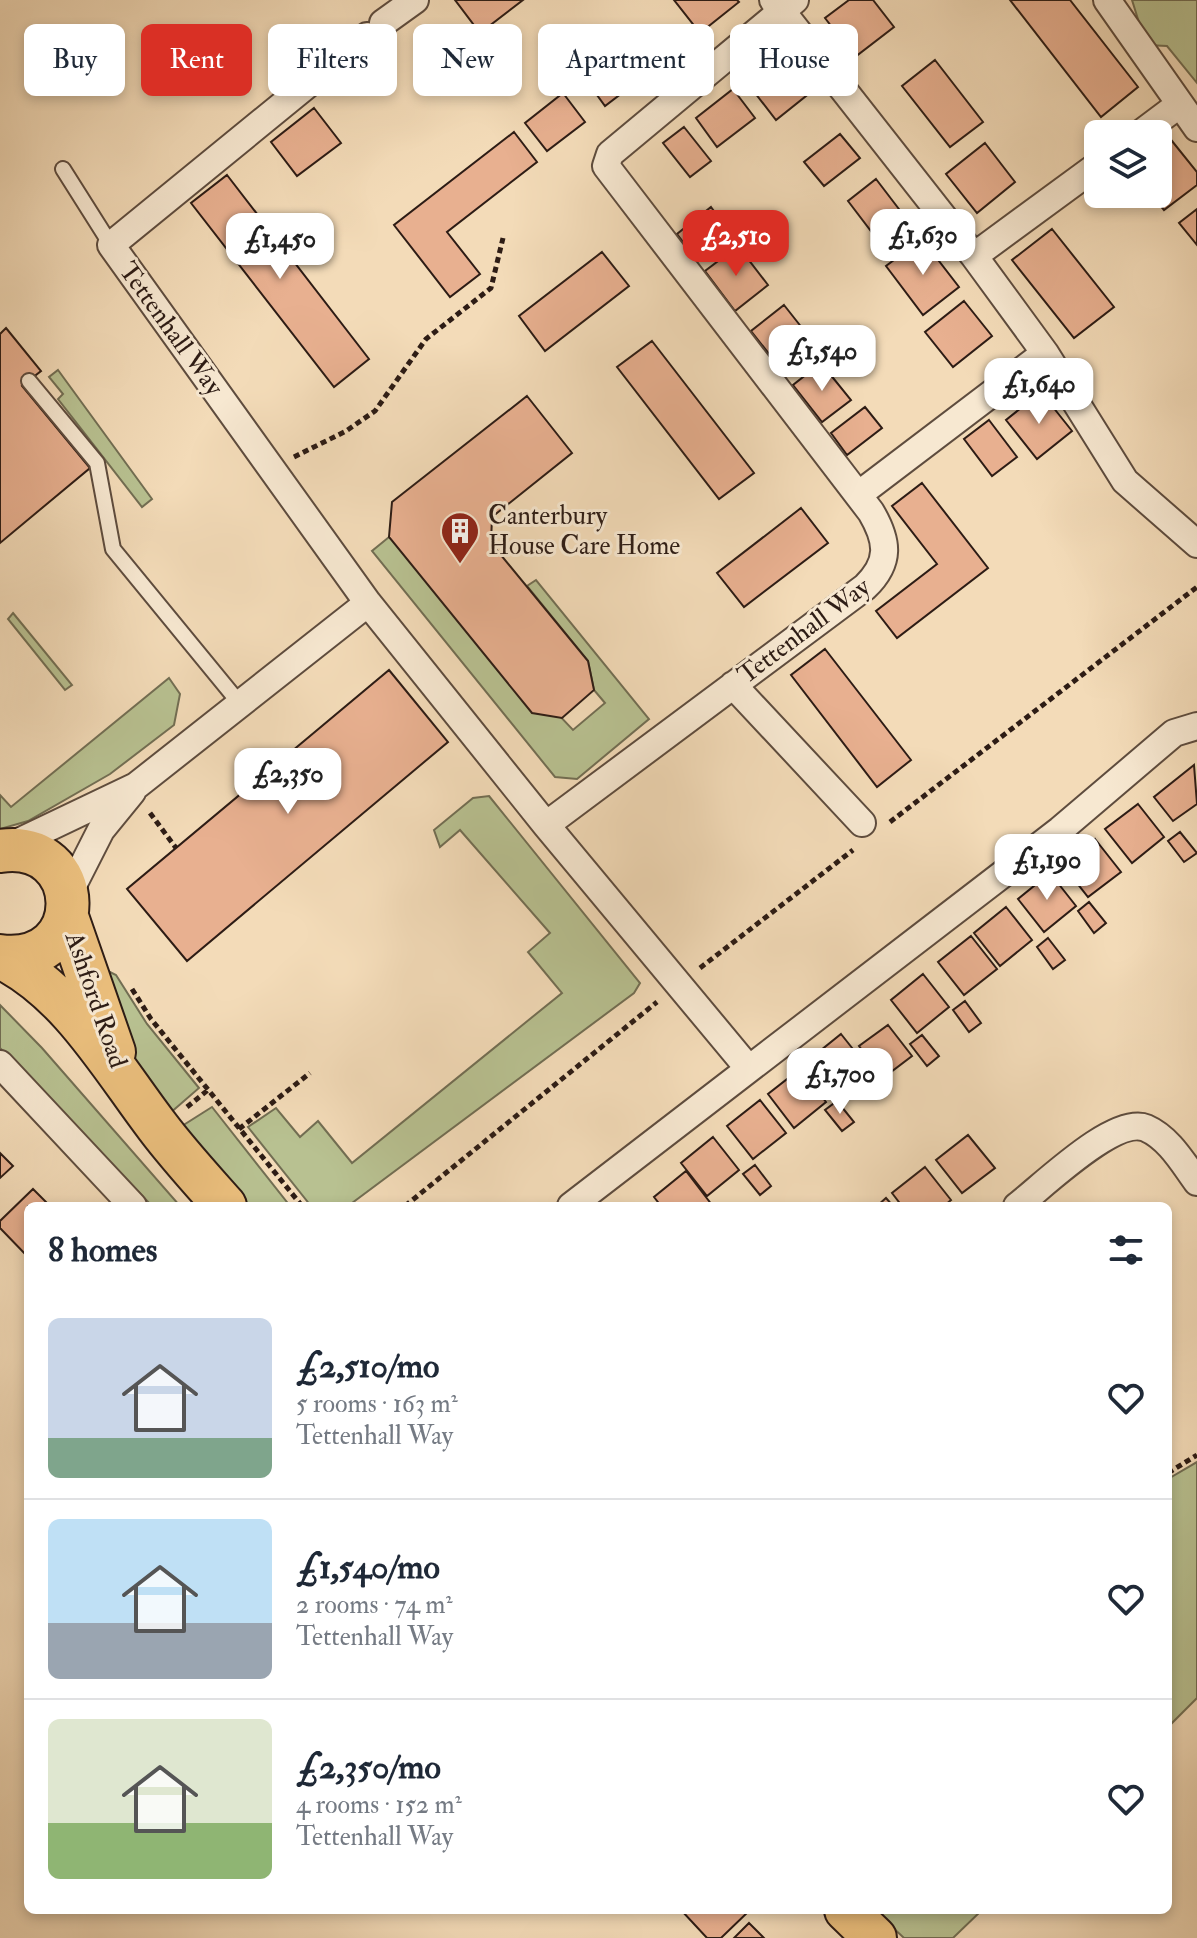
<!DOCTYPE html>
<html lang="en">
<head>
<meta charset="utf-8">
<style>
	body { margin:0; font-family:"IM FELL Double Pica",serif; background:#f6f6f7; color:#1f2937; height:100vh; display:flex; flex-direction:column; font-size:30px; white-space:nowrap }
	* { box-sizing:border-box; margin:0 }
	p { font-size:26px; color:#747a83 }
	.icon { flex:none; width:44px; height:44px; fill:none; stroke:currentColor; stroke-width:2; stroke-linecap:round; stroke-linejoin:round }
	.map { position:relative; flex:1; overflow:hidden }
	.drawer { position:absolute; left:24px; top:1202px; width:1148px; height:712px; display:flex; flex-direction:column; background:#fff; border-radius:12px; box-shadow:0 4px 12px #0003 }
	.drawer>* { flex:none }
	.banner { position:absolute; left:24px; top:24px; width:1150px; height:72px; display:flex; gap:16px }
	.fabs { position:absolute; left:1084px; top:120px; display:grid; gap:16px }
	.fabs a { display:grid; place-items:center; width:88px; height:88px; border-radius:12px; background:#fff; box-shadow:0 4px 12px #0003; font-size:40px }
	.price { position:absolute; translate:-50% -68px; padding:0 18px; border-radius:16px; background:#fff; color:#222; font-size:26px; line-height:52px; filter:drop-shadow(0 2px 4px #0008) }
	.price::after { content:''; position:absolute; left:50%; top:48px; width:24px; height:18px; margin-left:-12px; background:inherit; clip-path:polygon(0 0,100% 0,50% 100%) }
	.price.current { background:#d93025; color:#fff }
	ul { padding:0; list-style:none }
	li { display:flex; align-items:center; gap:24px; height:200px; padding:0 24px }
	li+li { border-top:2px solid #e0e1e3 }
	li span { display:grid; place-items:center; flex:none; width:224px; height:160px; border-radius:12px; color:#555 }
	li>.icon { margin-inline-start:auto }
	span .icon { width:96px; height:96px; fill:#fffc; stroke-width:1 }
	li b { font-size:34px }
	h2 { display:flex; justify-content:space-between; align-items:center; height:96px; padding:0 24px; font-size:34px }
	.tag { padding:0 28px; border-radius:12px; background:#fff; box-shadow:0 4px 12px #0003; font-size:28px; line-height:72px }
	.tag.current { background:#d93025; color:#fff }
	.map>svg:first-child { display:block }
</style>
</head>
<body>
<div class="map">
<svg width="1197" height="1938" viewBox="0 0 1197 1938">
	<rect width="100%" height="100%" fill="#f3dbb8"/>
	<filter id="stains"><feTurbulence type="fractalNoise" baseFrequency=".0025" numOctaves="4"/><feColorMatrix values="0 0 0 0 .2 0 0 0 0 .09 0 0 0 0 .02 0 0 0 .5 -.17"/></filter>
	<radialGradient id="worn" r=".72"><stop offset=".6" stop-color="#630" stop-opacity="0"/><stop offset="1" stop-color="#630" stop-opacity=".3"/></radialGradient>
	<path fill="#b8c191" stroke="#726e53" stroke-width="2" d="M1132,0h65v83l-30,-37 -21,-1z
		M58,370l94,129 -10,8 -84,-108 5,-5 -14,-17z
		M389,537l184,193 32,-27 -11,-13 -6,-29 -61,-75 9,-6 113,139 -72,60 -22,-2 -183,-226z
		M13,613l59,72 -7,5 -57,-71z
		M169,678l11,16 -6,31 -64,49 -82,47 -28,8v-34l11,12z
		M489,796l151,187 -6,10 -286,213h-37l-63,-79 28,-19 24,29 18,-16 34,42 210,-170 -34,-41 22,-19 -90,-103 -20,17 -6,-17 39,-32z
		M104,969l12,6 31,49 52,64 -30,26 -31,-42z
		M0,1005l42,43 138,158h-28l-152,-158z
		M212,1107l78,99h-57l-62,-73z
		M1197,1462v236l-29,29v-248z
		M874,1910h108l-29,28h-49z"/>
	<path fill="#e8b090" stroke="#2d1c15" stroke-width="2" d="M455,0h68l-43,33z
		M674,0h63l2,2 -39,31z
		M849,0h24l21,27 -39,30 -30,-39z
		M1010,0h60l68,87 -37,30z
		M621,49l22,28 -38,29 -21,-29z
		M780,53l31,39 -35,28 -31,-40z
		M935,60l48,62 -33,25 -48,-61z
		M733,89l22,29 -38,29 -21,-29z
		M563,93l22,29 -38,29 -22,-28z
		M314,108l27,35 -44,33 -26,-34z
		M684,127l27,34 -21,16 -27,-34z
		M514,132l23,30 -90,70 33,42 -30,23 -56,-72z
		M840,134l20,24 -36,28 -20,-24z
		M1172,141l25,31v13l-33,25 -13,-16h7v-42z
		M985,143l30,39 -38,31 -31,-39z
		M227,175l142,184 -35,28 -143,-184z
		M876,179l29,38 -28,22 -29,-38z
		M711,207l16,22 -34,26 -16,-21z
		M1197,209v36l-18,-22z
		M1052,229l62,78 -40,31 -62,-78z
		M922,239l37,48 -36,28 -37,-49z
		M738,246l30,39 -33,26 -30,-40z
		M602,252l27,34 -84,65 -26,-35z
		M964,301l28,35 -39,31 -28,-35z
		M784,305l26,33 -33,26 -26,-33z
		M6,328l35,43 -19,15 68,82 -90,75v-209z
		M652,341l102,132 -35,26 -102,-132z
		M821,363l30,37 -29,22 -29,-37z
		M1041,392l31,39 -35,28 -31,-39z
		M527,396l45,57 -80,64 -1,26 97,118 6,29 -32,28 -30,-5 -143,-176 3,-35z
		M865,407l17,21 -35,27 -16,-22z
		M989,420l28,37 -25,19 -28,-37z
		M922,483l66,85 -91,70 -21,-27 61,-47 -45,-58z
		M801,508l27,35 -84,64 -27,-34z
		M825,649l86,111 -34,27 -86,-112z
		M389,670l59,72 -261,219 -60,-72z
		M1194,765l3,39 -24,17 -19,-24z
		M1138,804l26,33 -32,26 -27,-34z
		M1180,832l17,21 -13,9 -16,-21z
		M1095,839l26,33 -33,25 -26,-33z
		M1050,873l26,33 -32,26 -26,-33z
		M1089,902l17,21 -12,10 -16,-22z
		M1006,907l26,33 -32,26 -26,-33z
		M971,936l26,33 -33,26 -26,-33z
		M1048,938l17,22 -12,9 -16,-22z
		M923,974l26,33 -32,26 -26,-33z
		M965,1001l16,22 -12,9 -16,-22z
		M888,1025l24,31 -29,22 -24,-32z
		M841,1034l27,34 -32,25 -26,-34z
		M922,1035l17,21 -12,10 -17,-22z
		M800,1069l26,33 -32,26 -26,-34z
		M760,1100l26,33 -33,26 -26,-33z
		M837,1101l17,21 -12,9 -17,-21z
		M968,1135l27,33 -33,25 -26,-33z
		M713,1137l26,33 -32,26 -26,-33z
		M0,1153l13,13 -13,12z
		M755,1165l16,21 -11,9 -17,-21z
		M925,1167l26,33 -7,6h-42l-10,-13z
		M686,1171l26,34 -51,1 -7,-9z
		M33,1189l17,17h-22v51l-28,-29v-7z
		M886,1198l7,8h-16z
		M681,1910h69l-29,28h-14z
		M749,1923l15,15h-30z"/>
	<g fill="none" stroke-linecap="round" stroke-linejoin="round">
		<g stroke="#5e4c3e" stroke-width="18">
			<path id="lane" d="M63,169l48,76
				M29,381l68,82 16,86 128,156"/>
		</g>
		<g stroke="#5e4c3e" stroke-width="30">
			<path id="street" d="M773,0l201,256 71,97 -187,142
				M1107,0l90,128
				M383,23l32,-23
				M367,36l-256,209 257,358 178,222 203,244 311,-239 114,-97 23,-7
				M1140,134l40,-30
				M974,256l124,-91
				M1045,353l80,128 72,63
				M733,685l129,138
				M546,825l319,-238c26,-25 23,-46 6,-75l-265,-346 4,-12 185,-154
				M6,848l130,-62 232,-183
				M68,895l33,-65 31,-38
				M0,1064l133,142
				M571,1206l178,-137
				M1017,1206c26,-20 98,-91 129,-78 23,10 37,35 51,54"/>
		</g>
		<g stroke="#2d1c15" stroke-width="46">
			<path id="primary" d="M0,851c88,-13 92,116 0,105
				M67,917l47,135
				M0,957c69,33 112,110 157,169 21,28 45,54 68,80
				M846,1910l29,28"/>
		</g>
		<path stroke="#2d1c15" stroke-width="5" stroke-dasharray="6 4" stroke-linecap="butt" d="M294,457l52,-26 29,-20 51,-72 65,-51 12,-50
			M150,813l26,35
			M890,822l307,-235
			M700,968l153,-118
			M132,989l19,30 151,187
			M187,1107l21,-17
			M239,1129l71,-56
			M405,1206l252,-204
			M1168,1473l29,-18"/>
		<use href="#lane" stroke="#f7e8d1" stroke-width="14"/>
		<use href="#street" stroke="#f7e8d1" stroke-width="26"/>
		<use href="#primary" stroke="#eabe7c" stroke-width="42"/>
	</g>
	<defs>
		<g id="building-pin" transform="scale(2)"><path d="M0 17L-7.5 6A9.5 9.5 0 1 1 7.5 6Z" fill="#8f2418" stroke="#f7e8d1"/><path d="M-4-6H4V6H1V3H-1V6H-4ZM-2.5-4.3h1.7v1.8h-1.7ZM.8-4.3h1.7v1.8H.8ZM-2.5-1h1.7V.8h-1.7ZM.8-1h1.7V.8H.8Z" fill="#fff"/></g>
	</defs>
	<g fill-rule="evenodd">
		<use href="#building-pin" x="460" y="531"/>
	</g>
	<g text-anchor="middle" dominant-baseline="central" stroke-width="6" stroke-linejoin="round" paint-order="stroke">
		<g font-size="26" fill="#2d1c15" stroke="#f7e8d1">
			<text transform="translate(171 329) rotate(54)">Tettenhall Way</text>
			<text transform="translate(804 631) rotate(-37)">Tettenhall Way</text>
			<text transform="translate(96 1000) rotate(71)">Ashford Road</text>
		</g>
		<g font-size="26" fill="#2d1c15" stroke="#f7e8d1" text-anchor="start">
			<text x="488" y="516">Canterbury<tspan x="488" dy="30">House Care Home</tspan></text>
		</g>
	</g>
	<rect width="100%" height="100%" filter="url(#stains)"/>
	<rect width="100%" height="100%" fill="url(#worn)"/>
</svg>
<div class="fabs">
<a><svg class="icon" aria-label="layers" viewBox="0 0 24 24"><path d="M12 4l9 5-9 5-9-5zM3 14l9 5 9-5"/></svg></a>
</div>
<b class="price" style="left:923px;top:277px">£1,630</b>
<b class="price current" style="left:736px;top:278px">£2,510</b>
<b class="price" style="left:280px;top:281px">£1,450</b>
<b class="price" style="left:822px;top:393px">£1,540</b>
<b class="price" style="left:1039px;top:426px">£1,640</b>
<b class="price" style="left:288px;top:816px">£2,350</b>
<b class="price" style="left:1047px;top:902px">£1,190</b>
<b class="price" style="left:840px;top:1116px">£1,700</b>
<div class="banner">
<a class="tag">Buy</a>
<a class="tag current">Rent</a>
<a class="tag">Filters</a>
<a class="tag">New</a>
<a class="tag">Apartment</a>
<a class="tag">House</a>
</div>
<section class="drawer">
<h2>8 homes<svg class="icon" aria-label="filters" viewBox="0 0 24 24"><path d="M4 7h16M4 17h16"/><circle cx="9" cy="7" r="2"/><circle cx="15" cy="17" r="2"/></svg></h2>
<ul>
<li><span style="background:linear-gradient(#c9d6e8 75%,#7fa58c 0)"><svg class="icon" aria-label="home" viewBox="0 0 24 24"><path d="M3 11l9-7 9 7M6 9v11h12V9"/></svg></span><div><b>£2,510/mo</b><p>5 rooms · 163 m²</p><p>Tettenhall Way</p></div><svg class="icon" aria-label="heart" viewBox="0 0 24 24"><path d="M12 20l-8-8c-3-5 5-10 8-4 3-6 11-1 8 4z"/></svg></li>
<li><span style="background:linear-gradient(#bfe0f5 65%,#9aa5b1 0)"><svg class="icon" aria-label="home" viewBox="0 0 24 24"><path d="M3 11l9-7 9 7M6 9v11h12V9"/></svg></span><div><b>£1,540/mo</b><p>2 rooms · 74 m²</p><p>Tettenhall Way</p></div><svg class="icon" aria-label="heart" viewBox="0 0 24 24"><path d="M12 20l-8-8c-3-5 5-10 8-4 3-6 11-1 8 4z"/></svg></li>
<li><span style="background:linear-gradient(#dfe7d0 65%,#8fb573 0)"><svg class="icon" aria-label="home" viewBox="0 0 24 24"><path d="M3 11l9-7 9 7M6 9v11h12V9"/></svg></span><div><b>£2,350/mo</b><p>4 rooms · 152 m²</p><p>Tettenhall Way</p></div><svg class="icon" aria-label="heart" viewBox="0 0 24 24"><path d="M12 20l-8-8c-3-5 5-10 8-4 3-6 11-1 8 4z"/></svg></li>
</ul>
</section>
</div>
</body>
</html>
